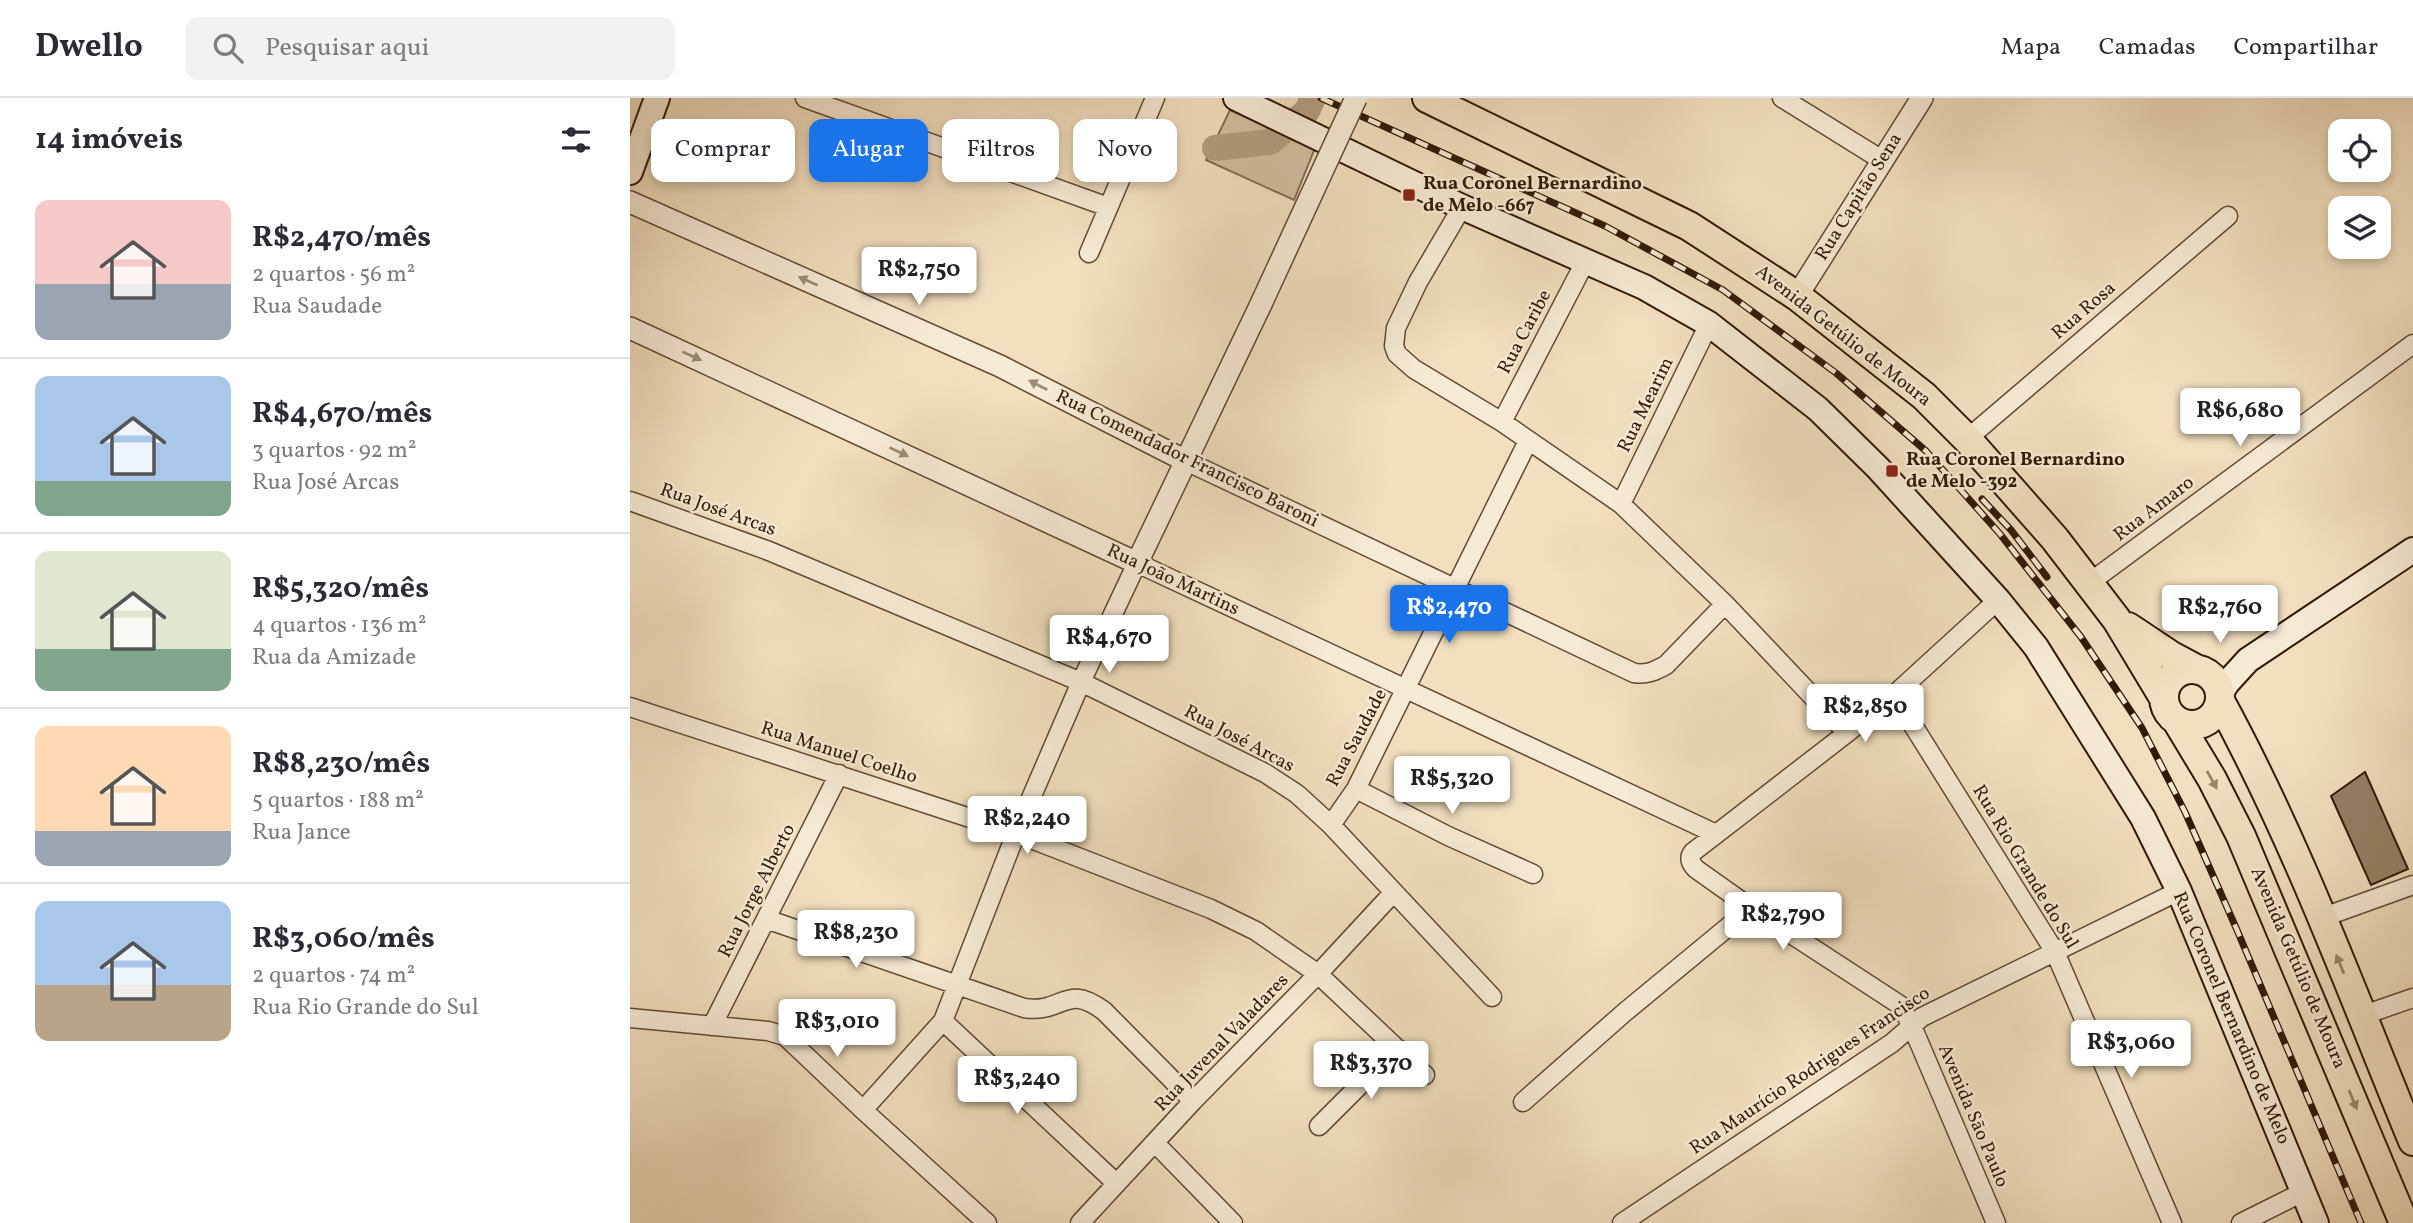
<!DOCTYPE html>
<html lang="pt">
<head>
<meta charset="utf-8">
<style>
	body { margin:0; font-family:Vollkorn,serif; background:#f2f2f3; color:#2b2b33; height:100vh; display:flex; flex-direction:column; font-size:26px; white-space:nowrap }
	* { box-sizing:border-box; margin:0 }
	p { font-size:23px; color:#7c7c81 }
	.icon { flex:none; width:38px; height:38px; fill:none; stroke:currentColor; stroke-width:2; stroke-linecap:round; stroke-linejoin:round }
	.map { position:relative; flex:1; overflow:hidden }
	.panel { display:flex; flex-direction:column; background:#fff; width:630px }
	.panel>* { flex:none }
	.guide { position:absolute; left:21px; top:21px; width:665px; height:63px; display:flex; gap:14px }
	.fabs { position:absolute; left:1698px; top:21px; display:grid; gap:14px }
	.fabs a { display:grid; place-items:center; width:63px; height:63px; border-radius:14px; background:#fff; box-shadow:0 4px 10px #0003; font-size:35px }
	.price { position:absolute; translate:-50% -60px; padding:0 16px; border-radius:7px; background:#fff; color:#222; font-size:23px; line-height:46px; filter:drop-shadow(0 2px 4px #0008) }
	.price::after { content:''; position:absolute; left:50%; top:42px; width:21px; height:16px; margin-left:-10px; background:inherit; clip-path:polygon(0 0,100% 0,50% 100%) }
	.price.active { background:#1a73e8; color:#fff }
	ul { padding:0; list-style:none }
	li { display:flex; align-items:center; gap:21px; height:175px; padding:0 35px }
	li+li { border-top:2px solid #e1e1e2 }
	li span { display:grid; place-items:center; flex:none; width:196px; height:140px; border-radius:14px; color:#555 }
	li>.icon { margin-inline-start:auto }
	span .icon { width:84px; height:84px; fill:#fffc; stroke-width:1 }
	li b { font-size:30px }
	h2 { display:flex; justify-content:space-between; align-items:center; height:84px; padding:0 35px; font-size:30px }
	.chip { padding:0 24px; border-radius:14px; background:#fff; box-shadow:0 4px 10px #0003; font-size:24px; line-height:63px }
	.chip.active { background:#1a73e8; color:#fff }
	header { display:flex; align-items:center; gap:42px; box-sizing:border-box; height:98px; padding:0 35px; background:#fff; border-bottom:2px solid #e1e1e2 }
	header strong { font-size:33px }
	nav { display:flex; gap:38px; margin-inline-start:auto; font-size:24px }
	.search { width:490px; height:63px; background:#f2f2f3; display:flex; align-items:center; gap:18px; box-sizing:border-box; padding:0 24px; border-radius:14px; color:#7c7c81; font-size:26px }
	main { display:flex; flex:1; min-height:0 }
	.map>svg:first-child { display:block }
</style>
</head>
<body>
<header>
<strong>Dwello</strong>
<div class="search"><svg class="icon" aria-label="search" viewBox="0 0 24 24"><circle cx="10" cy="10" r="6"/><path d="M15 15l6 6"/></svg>Pesquisar aqui</div>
<nav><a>Mapa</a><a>Camadas</a><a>Compartilhar</a></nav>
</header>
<main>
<section class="panel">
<h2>14 imóveis<svg class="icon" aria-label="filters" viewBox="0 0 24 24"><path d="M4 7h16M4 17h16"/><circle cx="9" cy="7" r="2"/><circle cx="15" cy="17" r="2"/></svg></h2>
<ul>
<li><span style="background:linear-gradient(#f6c9c9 60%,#9aa5b1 0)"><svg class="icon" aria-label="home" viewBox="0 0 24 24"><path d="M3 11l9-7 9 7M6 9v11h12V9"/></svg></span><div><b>R$2,470/mês</b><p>2 quartos · 56 m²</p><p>Rua Saudade</p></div></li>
<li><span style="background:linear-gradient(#a9c7e8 75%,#7fa58c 0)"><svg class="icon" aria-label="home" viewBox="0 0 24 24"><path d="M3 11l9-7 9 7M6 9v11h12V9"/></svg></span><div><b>R$4,670/mês</b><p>3 quartos · 92 m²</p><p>Rua José Arcas</p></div></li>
<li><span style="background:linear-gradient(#dfe7d0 70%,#7fa58c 0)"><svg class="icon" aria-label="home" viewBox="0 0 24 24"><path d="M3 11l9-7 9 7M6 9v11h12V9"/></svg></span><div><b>R$5,320/mês</b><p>4 quartos · 136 m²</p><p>Rua da Amizade</p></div></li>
<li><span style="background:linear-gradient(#ffd9b3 75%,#9aa5b1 0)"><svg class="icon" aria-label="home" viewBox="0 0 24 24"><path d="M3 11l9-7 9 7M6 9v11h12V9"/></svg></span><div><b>R$8,230/mês</b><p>5 quartos · 188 m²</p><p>Rua Jance</p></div></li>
<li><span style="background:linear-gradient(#a9c7e8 60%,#b9a48a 0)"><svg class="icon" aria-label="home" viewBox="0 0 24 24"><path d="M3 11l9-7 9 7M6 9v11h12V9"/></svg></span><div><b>R$3,060/mês</b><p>2 quartos · 74 m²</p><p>Rua Rio Grande do Sul</p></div></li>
</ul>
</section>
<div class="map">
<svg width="1783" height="1125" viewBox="0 0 1783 1125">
	<rect width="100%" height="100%" fill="#f2dfbf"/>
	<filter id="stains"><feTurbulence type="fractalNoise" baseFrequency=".00286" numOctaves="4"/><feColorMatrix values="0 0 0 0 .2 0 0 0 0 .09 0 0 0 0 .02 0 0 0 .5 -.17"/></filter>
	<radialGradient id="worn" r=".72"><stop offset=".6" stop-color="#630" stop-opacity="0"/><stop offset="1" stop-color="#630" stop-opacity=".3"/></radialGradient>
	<path fill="#d1bda0" stroke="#826b54" stroke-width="2" d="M600,12l85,38 -21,52 -88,-40z"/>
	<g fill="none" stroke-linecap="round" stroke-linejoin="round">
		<path stroke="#b19c80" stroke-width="26" d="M585,50l55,-6 37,-31 6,-13"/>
	</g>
	<path fill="#968067" stroke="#321907" stroke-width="2" d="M1735,674l43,97 -37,16 -40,-89z"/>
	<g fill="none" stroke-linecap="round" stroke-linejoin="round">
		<g stroke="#624a35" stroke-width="21">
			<path id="minor" d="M175,0l303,109
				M1152,0l100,62
				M832,109l-44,75 -22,46 -2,18 3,8 17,15 88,53 119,82 104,100 122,129
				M459,155l66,-155
				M872,324l83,-160
				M1337,341l261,-223
				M556,363l448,212c13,2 21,-2 32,-8l59,-61
				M0,403l139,50 312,131 184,91 32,21 34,31 161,172
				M991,406l88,-180
				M1459,485l324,-239
				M1264,597l161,257 117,271
				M0,609l386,126 195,76 45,22 62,43 107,101
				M726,691l92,47 85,38
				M701,727l25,-36 172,-348
				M1691,820l92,-33
				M136,821l258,89c40,6 41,-26 80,3l89,90
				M1731,918l52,-18
				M0,920l138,13 17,5 78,74 124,113
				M313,923l173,162
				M82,928l127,-252
				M893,1004l102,-90 126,-104
				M233,1012l80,-89 73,-188 65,-151 56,-119 579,271
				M689,1028l78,-78
				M525,1045l78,80
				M450,1125l113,-122 125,-127 76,-82
				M992,1125l270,-180 30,-26 257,-126
				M1366,1125l-84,-197 -12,-21 -149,-97 -55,-39c-5,-5 -8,-11 -3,-17l154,-119 47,-38 104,-95
				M1611,1125l62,-31"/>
		</g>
		<g stroke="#624a35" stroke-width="24">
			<path id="tertiary" d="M0,104l370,164 186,95
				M1167,198l125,-198
				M0,230l507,235 124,-259"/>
		</g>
		<g stroke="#321907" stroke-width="28">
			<path id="secondary" d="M606,0l226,109 182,80 65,37 109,85 60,59 120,132 38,47 107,171 36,73 137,332
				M0,74l27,-74
				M1590,596l7,-11 21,-23 165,-110"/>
		</g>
		<g stroke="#321907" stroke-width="32">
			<path id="primary" d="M797,0l262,128 108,70 127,100 43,43 88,100 62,81 47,78
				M1498,529l42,28 28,15
				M1534 599a28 28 0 1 1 56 0a28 28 0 1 1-56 0Z
				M1590,603c77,141 132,292 193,440
				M1547,623l35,58 29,57 163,387"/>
		</g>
		<use href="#minor" stroke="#f7ead5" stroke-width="18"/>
		<use href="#tertiary" stroke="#f7ead5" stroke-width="21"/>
		<use href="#secondary" stroke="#f7ead5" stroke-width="24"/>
		<use href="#primary" stroke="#f2dfbf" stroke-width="28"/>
		<g stroke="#321907" stroke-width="7">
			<path id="rail" d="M691,0l284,128 118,64 113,83 90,78 74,83 81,103 61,91 43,84 52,118 124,293
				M1352,401l29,31 36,47"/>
		</g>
		<use href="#rail" stroke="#f7ead5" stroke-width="4.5" stroke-dasharray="13" stroke-linecap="butt"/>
		<g stroke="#624a35" stroke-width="24" stroke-linecap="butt">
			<path id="tertiary-bridge" d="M631,206l95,-206"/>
		</g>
		<use href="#tertiary-bridge" stroke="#f7ead5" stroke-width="21"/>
	</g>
	<defs><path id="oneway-solid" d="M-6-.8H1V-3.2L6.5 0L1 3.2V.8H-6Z" transform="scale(1.75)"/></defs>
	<g fill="#9e8c78">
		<use href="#oneway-solid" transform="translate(178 183) rotate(-156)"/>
		<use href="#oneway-solid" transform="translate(62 258) rotate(24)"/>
		<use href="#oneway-solid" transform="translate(408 287) rotate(-153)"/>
		<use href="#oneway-solid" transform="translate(269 354) rotate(25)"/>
	</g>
	<g fill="#9c866c">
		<use href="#oneway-solid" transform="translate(1582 682) rotate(61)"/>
		<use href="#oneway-solid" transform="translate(1710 866) rotate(-112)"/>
		<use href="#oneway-solid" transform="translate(1723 1002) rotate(68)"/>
	</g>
	<g fill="#8f2418" stroke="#f7ead5" stroke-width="2.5">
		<rect x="772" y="90" width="14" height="14" rx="3.5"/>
		<rect x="1255" y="366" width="14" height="14" rx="3.5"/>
	</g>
	<g text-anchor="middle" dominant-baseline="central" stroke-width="5" stroke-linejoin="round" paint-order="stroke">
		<g font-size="19" font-weight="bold" fill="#321907" stroke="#f7ead5" text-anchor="start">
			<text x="793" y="86">Rua Coronel Bernardino<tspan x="793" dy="22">de Melo -667</tspan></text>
			<text x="1276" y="362">Rua Coronel Bernardino<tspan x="1276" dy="22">de Melo -392</tspan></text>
		</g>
		<g font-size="19" fill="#321907" stroke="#f7ead5">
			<text transform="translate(1229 99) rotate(-58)">Rua Capitão Sena</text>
			<text transform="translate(1454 213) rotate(-41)">Rua Rosa</text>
			<text transform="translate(895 234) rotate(-62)">Rua Caribe</text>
			<text transform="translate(1213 238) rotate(38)">Avenida Getúlio de Moura</text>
			<text transform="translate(1016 307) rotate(-64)">Rua Mearim</text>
			<text transform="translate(557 361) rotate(26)">Rua Comendador Francisco Baroni</text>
			<text transform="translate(1524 411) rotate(-37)">Rua Amaro</text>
			<text transform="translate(88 412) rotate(20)">Rua José Arcas</text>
			<text transform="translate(543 482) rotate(25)">Rua João Martins</text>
			<text transform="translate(727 640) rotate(-62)">Rua Saudade</text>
			<text transform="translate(609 641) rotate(28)">Rua José Arcas</text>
			<text transform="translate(209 655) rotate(18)">Rua Manuel Coelho</text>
			<text transform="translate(1395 769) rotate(59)">Rua Rio Grande do Sul</text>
			<text transform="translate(127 793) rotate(-63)">Rua Jorge Alberto</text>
			<text transform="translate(1668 870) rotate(67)">Avenida Getúlio de Moura</text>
			<text transform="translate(1601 920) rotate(67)">Rua Coronel Bernardino de Melo</text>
			<text transform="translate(592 945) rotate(-46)">Rua Juvenal Valadares</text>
			<text transform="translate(1180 973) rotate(-34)">Rua Maurício Rodrigues Francisco</text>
			<text transform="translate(1343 1018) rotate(67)">Avenida São Paulo</text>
		</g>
	</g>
	<rect width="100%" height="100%" filter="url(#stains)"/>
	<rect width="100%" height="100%" fill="url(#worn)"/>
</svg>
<div class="fabs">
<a><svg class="icon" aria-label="locate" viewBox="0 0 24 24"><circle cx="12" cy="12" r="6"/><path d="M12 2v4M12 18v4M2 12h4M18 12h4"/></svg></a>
<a><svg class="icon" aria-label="layers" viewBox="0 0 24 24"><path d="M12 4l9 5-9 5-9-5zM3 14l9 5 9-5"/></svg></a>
</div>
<b class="price" style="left:289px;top:209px">R$2,750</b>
<b class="price" style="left:1610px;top:350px">R$6,680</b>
<b class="price active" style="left:819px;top:547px">R$2,470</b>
<b class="price" style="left:1590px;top:547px">R$2,760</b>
<b class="price" style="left:479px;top:577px">R$4,670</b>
<b class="price" style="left:1235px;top:646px">R$2,850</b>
<b class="price" style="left:822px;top:718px">R$5,320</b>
<b class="price" style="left:397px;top:758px">R$2,240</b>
<b class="price" style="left:1153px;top:854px">R$2,790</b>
<b class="price" style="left:226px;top:872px">R$8,230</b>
<b class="price" style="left:207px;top:961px">R$3,010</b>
<b class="price" style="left:1501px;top:982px">R$3,060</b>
<b class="price" style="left:741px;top:1003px">R$3,370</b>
<b class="price" style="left:387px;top:1018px">R$3,240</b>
<div class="guide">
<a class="chip">Comprar</a>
<a class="chip active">Alugar</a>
<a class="chip">Filtros</a>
<a class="chip">Novo</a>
</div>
</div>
</main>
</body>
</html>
